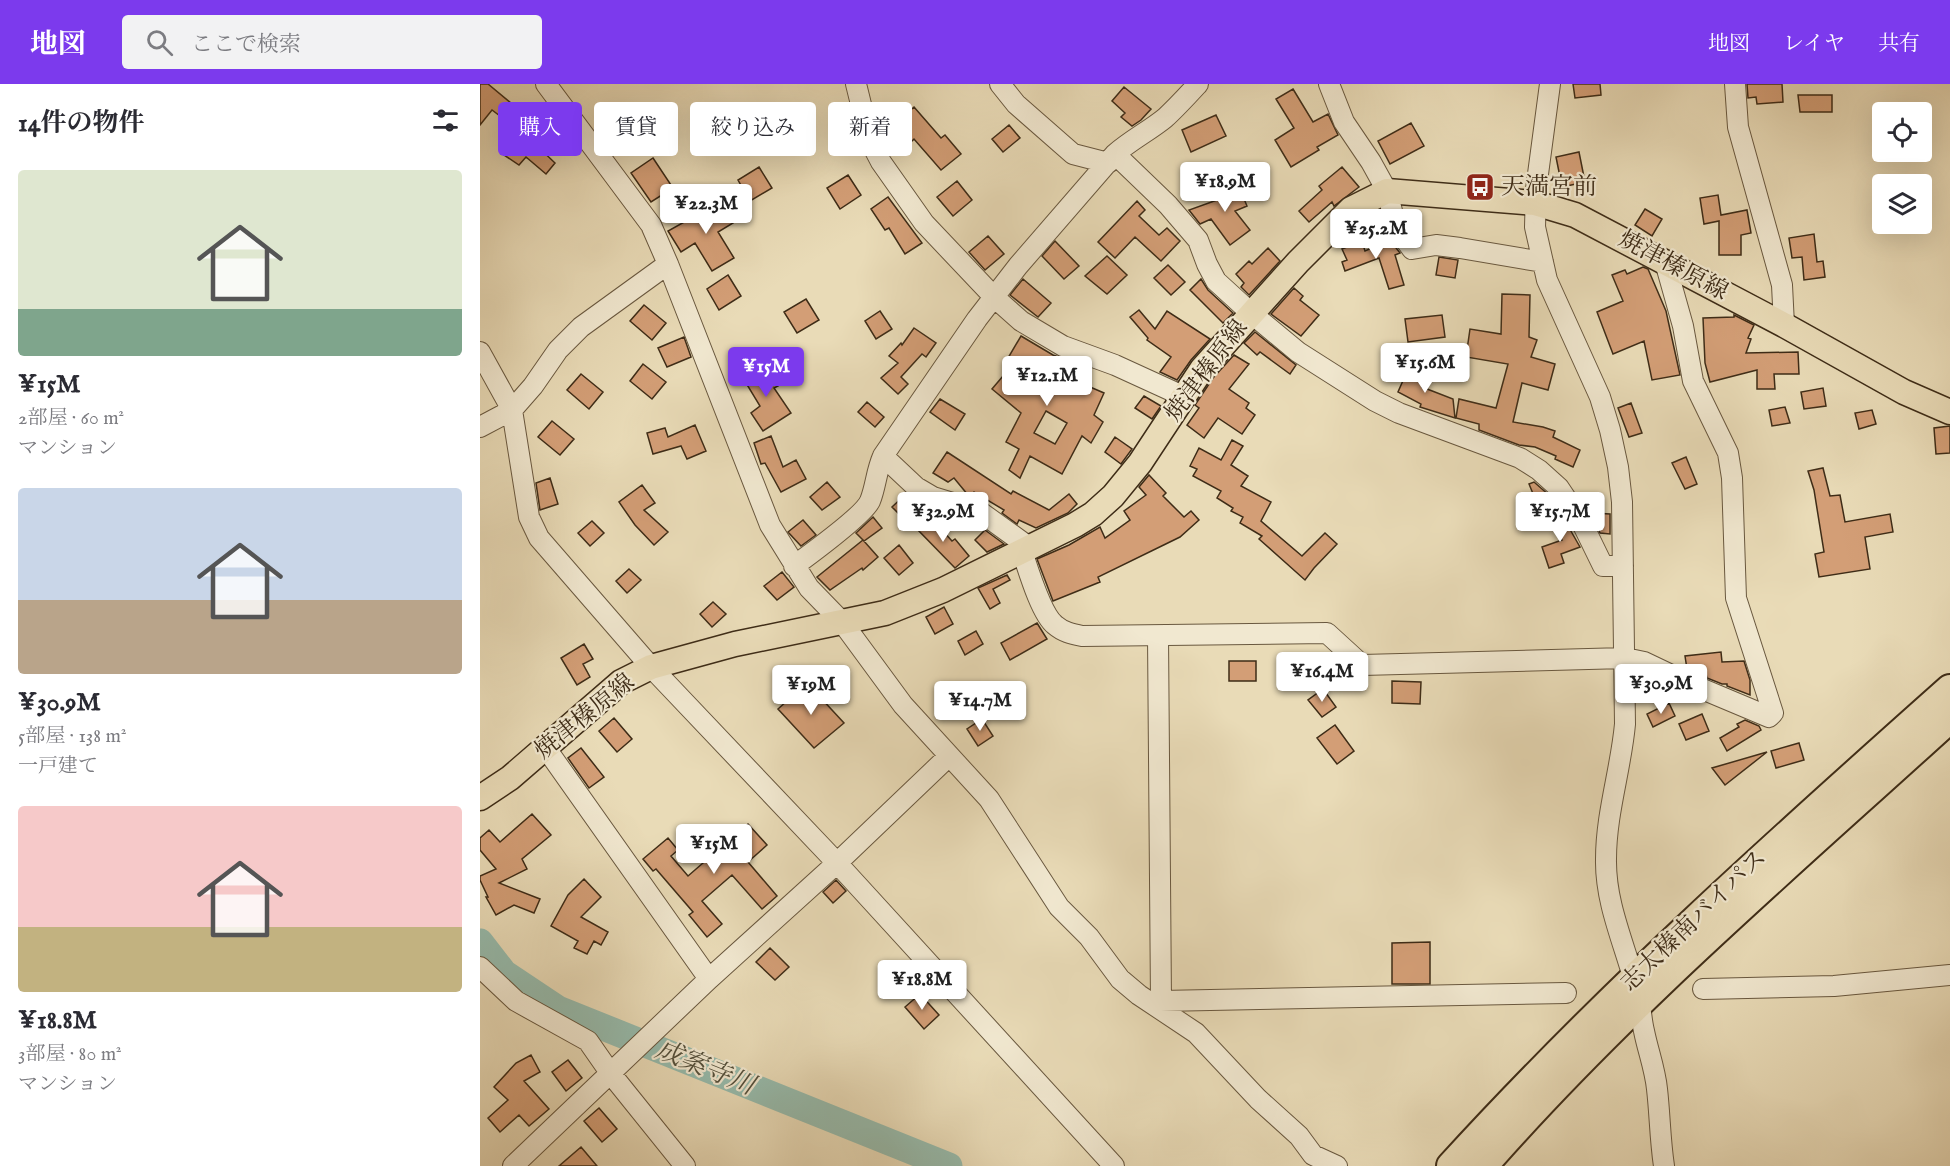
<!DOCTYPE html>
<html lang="ja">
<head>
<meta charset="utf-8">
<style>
	body { margin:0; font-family:"IM FELL English","Noto Serif JP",serif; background:#f2f2f3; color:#2b2b33; height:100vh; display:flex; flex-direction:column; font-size:22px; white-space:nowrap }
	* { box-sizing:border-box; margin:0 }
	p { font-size:20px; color:#7c7c81 }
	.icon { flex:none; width:33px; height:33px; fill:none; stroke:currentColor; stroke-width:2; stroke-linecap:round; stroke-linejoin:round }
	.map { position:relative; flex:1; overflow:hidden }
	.side { display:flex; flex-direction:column; background:#fff; width:480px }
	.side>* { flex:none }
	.hud { position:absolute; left:18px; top:18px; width:570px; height:54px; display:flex; gap:12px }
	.fabs { position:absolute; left:1392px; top:18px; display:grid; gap:12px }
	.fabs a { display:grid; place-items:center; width:60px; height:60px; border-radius:6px; background:#fff; box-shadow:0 6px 24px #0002; font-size:30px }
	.price { position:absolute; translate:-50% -51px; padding:0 14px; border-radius:6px; background:#fff; color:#222; font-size:20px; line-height:39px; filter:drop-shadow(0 2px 3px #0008) }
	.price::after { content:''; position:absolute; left:50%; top:36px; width:18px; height:14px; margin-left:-9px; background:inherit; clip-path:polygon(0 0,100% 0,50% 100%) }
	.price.active { background:#7c3aed; color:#fff }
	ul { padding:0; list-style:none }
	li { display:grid; align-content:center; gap:12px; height:318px; padding:0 18px }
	li span { display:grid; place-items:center; height:186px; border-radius:6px; color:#555 }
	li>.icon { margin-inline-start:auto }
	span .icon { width:108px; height:108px; fill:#fffc; stroke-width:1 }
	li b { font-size:26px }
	h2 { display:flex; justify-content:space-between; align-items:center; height:72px; padding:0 18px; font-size:26px }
	.chip { padding:0 21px; border-radius:6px; background:#fff; box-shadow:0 6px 24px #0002; font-size:21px; line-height:54px }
	.chip.active { background:#7c3aed; color:#fff }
	header { display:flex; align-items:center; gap:36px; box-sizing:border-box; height:84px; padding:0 30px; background:#7c3aed; color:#fff }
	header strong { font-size:28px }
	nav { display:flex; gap:33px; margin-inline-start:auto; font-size:21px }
	.search { width:420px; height:54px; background:#f2f2f3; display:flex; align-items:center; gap:15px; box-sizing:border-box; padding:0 21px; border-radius:6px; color:#7c7c81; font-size:22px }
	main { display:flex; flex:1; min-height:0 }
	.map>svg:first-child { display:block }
</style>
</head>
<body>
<header>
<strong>地図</strong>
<div class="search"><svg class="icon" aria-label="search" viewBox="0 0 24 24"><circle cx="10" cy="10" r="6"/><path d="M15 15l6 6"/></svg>ここで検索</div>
<nav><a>地図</a><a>レイヤ</a><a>共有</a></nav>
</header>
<main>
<section class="side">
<h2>14件の物件<svg class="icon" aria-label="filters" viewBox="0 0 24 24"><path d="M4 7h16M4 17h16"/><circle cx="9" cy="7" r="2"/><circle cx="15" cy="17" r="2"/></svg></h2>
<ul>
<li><span style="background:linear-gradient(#dfe7d0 75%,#7fa58c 0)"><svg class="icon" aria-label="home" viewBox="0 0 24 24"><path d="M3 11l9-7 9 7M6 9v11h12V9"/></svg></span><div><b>¥15M</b><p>2部屋 · 60 m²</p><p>マンション</p></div></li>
<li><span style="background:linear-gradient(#c9d6e8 60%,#b9a48a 0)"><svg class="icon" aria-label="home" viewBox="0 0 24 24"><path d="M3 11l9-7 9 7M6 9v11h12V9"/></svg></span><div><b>¥30.9M</b><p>5部屋 · 138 m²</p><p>一戸建て</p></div></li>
<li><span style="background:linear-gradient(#f6c9c9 65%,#c2b280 0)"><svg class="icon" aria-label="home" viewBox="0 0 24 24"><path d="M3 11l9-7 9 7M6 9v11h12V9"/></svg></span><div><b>¥18.8M</b><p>3部屋 · 80 m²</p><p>マンション</p></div></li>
</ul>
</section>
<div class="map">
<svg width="1470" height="1082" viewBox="0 0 1470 1082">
	<rect width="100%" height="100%" fill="#e9dbb7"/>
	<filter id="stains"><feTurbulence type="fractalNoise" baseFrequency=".00333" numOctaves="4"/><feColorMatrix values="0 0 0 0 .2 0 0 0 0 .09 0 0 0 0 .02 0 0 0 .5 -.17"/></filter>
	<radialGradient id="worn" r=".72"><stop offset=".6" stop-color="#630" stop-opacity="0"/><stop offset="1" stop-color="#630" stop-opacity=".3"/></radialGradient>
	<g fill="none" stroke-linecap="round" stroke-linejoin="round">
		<path stroke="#97bbac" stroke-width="27" d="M0,858l24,31 54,36 391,157"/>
	</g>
	<path fill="#d39e76" stroke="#3e2c17" stroke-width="1.5" fill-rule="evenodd" d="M0,0h8l23,19 -11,13 -8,-6 -12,15z
		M1093,0h27l1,11 -26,3z
		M1267,0h35l1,18 -26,2 -1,-7 -8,1z
		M644,3l27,22 -10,11 -9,6 -11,-9 4,-4 -13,-12z
		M813,5l20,33 15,-8 10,21 -21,12 2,3 -28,17 -16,-27 19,-12 -18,-29z
		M1318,11h34v17h-32z
		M434,23l27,31 4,-3 16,19 -20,16 -27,-31 -3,3 -16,-18z
		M736,31l10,21 -35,16 -9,-22z
		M55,34l11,6 -14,17 23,22 -9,11 -20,-17 -7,8 -15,-10z
		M931,39l13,23 -34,18 -12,-23z
		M529,41l11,13 -17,14 -11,-13z
		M1099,68l6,30 -23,5 -6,-30z
		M173,74l20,30 -22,14 -20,-29z
		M279,83l13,21 -22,13 -12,-21z
		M862,83l17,20 -25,19 -2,-4 -23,20 -10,-11 23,-21 -3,-4z
		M368,91l13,20 -21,14 -13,-21z
		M477,97l15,19 -19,16 -16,-19z
		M757,98l10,24 -12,5 15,19 -20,15 -19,-26 -11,5 -11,-14 28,-10 -4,-9z
		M1238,111l3,20 26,-5 4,23 -10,2v20h-22v-34l-15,3 -4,-26z
		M408,113l34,46 -17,11 -16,-26 -4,2 -14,-21z
		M657,117l8,9 -6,6 20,19 8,-7 13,13 -19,20 -26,-24 -20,21 -17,-16z
		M240,118l13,21 -15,9 16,26 -22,13 -17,-28 -14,9 -13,-21z
		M1165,125l17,10 -10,17 -17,-11z
		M1334,150l3,28 6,-1 2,16 -21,3 -2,-23 -10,1 -3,-20z
		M508,152l16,18 -19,16 -16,-18z
		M910,156l10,13 -5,2 9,30 -15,4 -10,-31 -34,13 -3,-9 5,-2 -5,-11 20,-8 3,10z
		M575,157l24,25 -15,13 -22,-23z
		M788,164l12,13 -31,34 -8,-8 3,-4 -8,-9 13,-13 3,3z
		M627,172l20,19 -20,19 -22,-18z
		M959,173l19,3 -3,18 -19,-3z
		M688,181l17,17 -14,13 -17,-17z
		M1163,183l5,2 18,42 14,64 -28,5 -8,-39 -31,13 -16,-42 26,-11 -11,-26 13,-5 2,4z
		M248,191l13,21 -22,14 -12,-21z
		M543,195l28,24 -13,14 -28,-22z
		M721,195l7,11 25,23 -10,10 -33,-33z
		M814,204l9,8 -3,4 19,15 -18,21 -30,-22z
		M1022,210l28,1 -1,42 8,3 -6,17 24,7 -7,26 -26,-7 -9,39 30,5 12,4 -2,6 27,13 -7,17 -18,-8 1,-3 -21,-9 -16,-2 -40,-15v-6l-23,-6 3,-19 37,9 12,-44 -42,-7 4,-28 31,5z
		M326,215l13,21 -22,13 -13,-21z
		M164,221l22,18 -14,17 -22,-19z
		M659,226l16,19 12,-18 43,28 -19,21 -14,20 -17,-8 11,-15 -24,-17 1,-2 -18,-21z
		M400,227l12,18 -16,10 -11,-18z
		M962,231l3,22 -37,5 -3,-23z
		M1254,231l20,10 -6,13 3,1 -5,14 52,-1 1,22h-25l1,15h-18v-19l-47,12 -5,-19 -2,-45 31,-1z
		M434,244l22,15 -10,14 -4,-3 -21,23 7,7 -10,10 -17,-16 17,-15 -9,-7 12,-13 1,2z
		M775,248l41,33 -6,9 -30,-22 -3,3 -13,-12z
		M541,252l32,19 32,12 -9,14 28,12 -10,22 9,7 -12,21 -9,-7 -20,38 -32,-18 -10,22 -11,-8 10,-21 -13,-7 15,-29 -29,-24 23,-27 -7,-4zM566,327l21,12 -12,21 -21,-11z
		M204,253l7,20 -24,10 -9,-19z
		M754,271l15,9 -20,25 20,14 -3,5 9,7 -13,19 -24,-16 -14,20 -17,-13 12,-17 -4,-3 18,-27z
		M163,280l23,18 -14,17 -22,-18z
		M285,281l13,21 -4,2 17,25 -28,18 -12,-18 9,-7 -17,-28z
		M929,283l19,6 -6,14 31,12 2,19 -35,-11 1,-3 -23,-12z
		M101,290l22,18 -14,17 -22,-19z
		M1343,304l3,18 -22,3 -3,-17z
		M664,312l17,10 -9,13 -17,-11z
		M460,315l25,15 -10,16 -25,-18z
		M387,318l17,15 -9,10 -17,-15z
		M1151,319l11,30 -13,4 -11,-29z
		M1305,323l5,16 -18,3 -3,-16z
		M1392,326l4,14 -17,5 -4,-16z
		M72,337l22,18 -14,16 -22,-18z
		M215,341l11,26 -19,8 -6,-13 -28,8 -6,-21 18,-5 3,9z
		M1470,342v27l-14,1 -2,-26z
		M291,352l12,31 13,-7 10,19 -25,13 -16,-29 -4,1 -7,-21z
		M635,353l17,12 -11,15 -16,-12z
		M752,356l11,6 -12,19 17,11 -7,10 30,16 -10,19 41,35 23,-23 12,11 -23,24 -9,12 -46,-41 3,-3 -22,-13 3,-6 -12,-6 2,-3 -16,-10 4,-7 -28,-15 4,-7 -7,-3 9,-18 22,12z
		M467,368l64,42 2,-3 36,19 20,-16 8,10 -9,9 -32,15 -17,-8 -2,4 -15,-11 2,-3 -30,-18 -2,4 -4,-1 -14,-17 -6,4 -15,-9z
		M1206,373l11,27 -12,5 -13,-26z
		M1343,384l7,28 10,-1 5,27 45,-8 3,18 -28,5 5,32 -51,8 -4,-23 9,-2 -10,-62 -6,-19z
		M669,391l17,18 -3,3 21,21 7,-6 8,9 -19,17 -82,40 2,5 -47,19 -16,-42 32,-14 31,-18 5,11 25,-18 -6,-9 22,-16 -7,-8z
		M70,394l8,26 -18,6 -4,-27z
		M347,398l13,15 -18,13 -12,-13z
		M1054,398l16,14 -14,5 -7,-17z
		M162,401l13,18 -11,7 24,22 -14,13 -19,-20 -16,-23z
		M426,410l11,10 -17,11 -8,-8z
		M1080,428l20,35 -19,7 3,9 -15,5 -7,-21 20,-7 -10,-24z
		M1112,429l18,1v20l-10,-1z
		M393,433l9,11 -18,13 -8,-8z
		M451,434l21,23 3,-2 14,17 -14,12 -38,-39z
		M323,436l13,15 -15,11 -13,-14z
		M112,437l12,12 -14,13 -12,-13z
		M505,446l19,14 -17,8 -12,-12z
		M383,456l15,17 -15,13 -1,-2 -32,22 -13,-13z
		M419,461l14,18 -14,12 -15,-17z
		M149,485l12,11 -14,13 -11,-12z
		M302,488l12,15 -17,13 -13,-14z
		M527,491l3,5 -17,9 7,14 -10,6 -12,-21z
		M233,518l13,12 -14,13 -12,-13z
		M464,523l9,17 -18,10 -9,-17z
		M557,539l10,16 -37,21 -9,-17z
		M496,547l7,13 -18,11 -7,-14z
		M104,560l9,15 -10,5 7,13 -13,8 -16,-27z
		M1241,568l1,10 22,-1 6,19v15l-23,-9v-2h-5l-15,-6 -1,-4 -6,1 -13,-6 -2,-13z
		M749,577h27v20h-27z
		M912,597l29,1 -1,22 -28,-1z
		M327,599l37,40 -30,25 -36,-39z
		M843,605l13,18 -14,10 -14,-17z
		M1189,619l6,13 -22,11 -6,-13z
		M1222,630l7,17 -23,9 -7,-16z
		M134,634l18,21 -15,13 -18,-21z
		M502,635l11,17 -15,10 -11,-17z
		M1265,636l14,6 2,4 -34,21 -7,-13 19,-11 -2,-3z
		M855,641l19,26 -17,13 -20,-26z
		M1319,659l5,17 -28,8 -5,-17z
		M101,664l23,29 -15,11 -21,-30z
		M1287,668l-42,33 -13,-17z
		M52,730l19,21 -29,24 5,10 -28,14 41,16 -6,14 -20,-8 -18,10 -10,-18h2l-8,-17v-4l16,-7 -16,-19v-12l9,-8 11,12z
		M268,740l19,21 -19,17 29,34 -15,13 -30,-34 -30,26 20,23 -15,13 -18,-22 4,-3 -37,-43 -3,2 -10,-12 25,-21 10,12 -7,6 17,20z
		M104,795l17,18 -20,20 27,15 -7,13 -7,-4 -7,13 -13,-6 4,-7 -27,-15 17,-31z
		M356,796l10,11 -13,12 -10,-11z
		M950,858v42h-38v-41z
		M290,864l19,19 -14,13 -19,-18z
		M440,910l19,21 -15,14 -19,-22z
		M51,971l9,17 -16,9 25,28 -20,17 -10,-11 -19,17 -12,-14 20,-18 -14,-13 22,-24z
		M88,976l14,18 -16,13 -14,-19z
		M119,1024l18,21 -15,13 -18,-21z
		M101,1063l16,19h-38z"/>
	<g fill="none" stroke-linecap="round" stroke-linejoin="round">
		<g stroke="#69583f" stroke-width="22">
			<path id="minor" d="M66,0l105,141 17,39 102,261 39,63 33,34 61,83 86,94 70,108 30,30 31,42 19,16 57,38 62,66 41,37 14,19 24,11
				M376,0l14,57 11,21 43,61 70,74 27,24 42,25 52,19 70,32
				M520,0l16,20 57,50 35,9
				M849,0l15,38 27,40 16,29 9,36 16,22 24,-4 24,3 83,14
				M1070,0l-14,105 -1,38 12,53 53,117 10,33 8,37 4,35 3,222c-4,45 -19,89 -19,135 -1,50 24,96 34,145 1,9 2,19 4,27 4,20 11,38 13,58 3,26 3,51 7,77
				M1255,0l3,43 44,158 2,40
				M635,70l53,51 30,35 9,24 9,17 35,32 47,39 77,49 24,12 121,45 19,12 20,18 22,33 22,45h20
				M0,268l32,58 17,107 10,21 112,129 186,196 277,303
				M0,343l32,-17 21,-24 25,-36 23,-23 87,-63
				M403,372l33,31 17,10 46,14 50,36
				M542,467c6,18 19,63 33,74 8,7 17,9 27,11l245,-3 35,32 263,-7 19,4 44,21 81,34 4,-4 -37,-115 -4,-120 -4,-25 -35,-72 -10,-55 -18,-64
				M314,482c15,-11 70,-51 76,-65 6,-15 6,-29 13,-45l94,-137 41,-53 97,-112c16,-14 34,-23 50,-36 12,-11 22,-22 33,-34
				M678,552l3,365
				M65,663l164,232
				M0,883l36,34 72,40 23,33 74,92
				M1223,905l131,-3 116,-11
				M681,925v-8l405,-8
				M33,1082l196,-187 128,-116 112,-107"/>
		</g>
		<g stroke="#3e2c17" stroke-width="27">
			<path id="major" d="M0,714l30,-20 111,-96 30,-15 84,-23 150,-31 58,-23 132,-65 18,-11 20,-18 27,-33 62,-94 96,-107 53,-53 36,-18 148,12 40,12 209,110 120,67 46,20"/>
		</g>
		<g stroke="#3e2c17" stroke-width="32">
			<path id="highway" d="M971,1082c155,-170 327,-324 499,-477
				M1003,1082c142,-162 308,-303 467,-448"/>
		</g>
		<use href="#minor" stroke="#f1e8d0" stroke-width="20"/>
		<use href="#major" stroke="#e9dbb7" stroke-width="24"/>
		<use href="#highway" stroke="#e9dbb7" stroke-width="28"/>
	</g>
	<defs>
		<g id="bus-square" transform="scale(1.5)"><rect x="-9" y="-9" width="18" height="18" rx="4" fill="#8f2418" stroke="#f1e8d0"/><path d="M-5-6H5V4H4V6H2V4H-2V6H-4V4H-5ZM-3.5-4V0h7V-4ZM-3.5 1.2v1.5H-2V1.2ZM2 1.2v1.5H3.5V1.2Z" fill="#fff"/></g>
	</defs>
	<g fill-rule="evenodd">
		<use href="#bus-square" x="1000" y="103"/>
	</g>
	<g text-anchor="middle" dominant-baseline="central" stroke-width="4.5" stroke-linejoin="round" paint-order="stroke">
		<g font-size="24" fill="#3e2c17" stroke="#f1e8d0" text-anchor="start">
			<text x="1021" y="103">天満宮前</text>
		</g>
		<g font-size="24" fill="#3e2c17" stroke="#f1e8d0">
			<text transform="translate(1193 182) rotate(28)">焼津榛原線</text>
			<text transform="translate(727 287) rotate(-53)">焼津榛原線</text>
			<text transform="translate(105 633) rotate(-39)">焼津榛原線</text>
			<text transform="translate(1214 837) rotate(-44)">志太榛南バイパス</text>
		</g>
		<g font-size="26" font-style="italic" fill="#54503c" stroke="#f1e8d0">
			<text transform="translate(225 984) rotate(22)">成案寺川</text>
		</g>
	</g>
	<rect width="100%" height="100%" filter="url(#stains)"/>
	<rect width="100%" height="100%" fill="url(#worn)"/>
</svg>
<div class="fabs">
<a><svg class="icon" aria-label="locate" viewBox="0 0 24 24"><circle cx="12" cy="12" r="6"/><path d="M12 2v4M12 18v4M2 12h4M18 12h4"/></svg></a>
<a><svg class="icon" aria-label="layers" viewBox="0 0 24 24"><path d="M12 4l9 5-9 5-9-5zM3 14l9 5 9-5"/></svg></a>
</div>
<b class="price" style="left:745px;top:129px">¥18.9M</b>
<b class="price" style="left:226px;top:151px">¥22.3M</b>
<b class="price" style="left:896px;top:176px">¥25.2M</b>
<b class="price" style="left:945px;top:310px">¥15.6M</b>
<b class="price active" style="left:286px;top:314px">¥15M</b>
<b class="price" style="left:567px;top:323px">¥12.1M</b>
<b class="price" style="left:463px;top:459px">¥32.9M</b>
<b class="price" style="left:1080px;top:459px">¥15.7M</b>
<b class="price" style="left:842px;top:619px">¥16.4M</b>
<b class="price" style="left:1181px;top:631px">¥30.9M</b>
<b class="price" style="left:331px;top:632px">¥19M</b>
<b class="price" style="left:500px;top:648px">¥14.7M</b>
<b class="price" style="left:234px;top:791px">¥15M</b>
<b class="price" style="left:442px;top:927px">¥18.8M</b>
<div class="hud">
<a class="chip active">購入</a>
<a class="chip">賃貸</a>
<a class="chip">絞り込み</a>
<a class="chip">新着</a>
</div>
</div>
</main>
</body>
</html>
